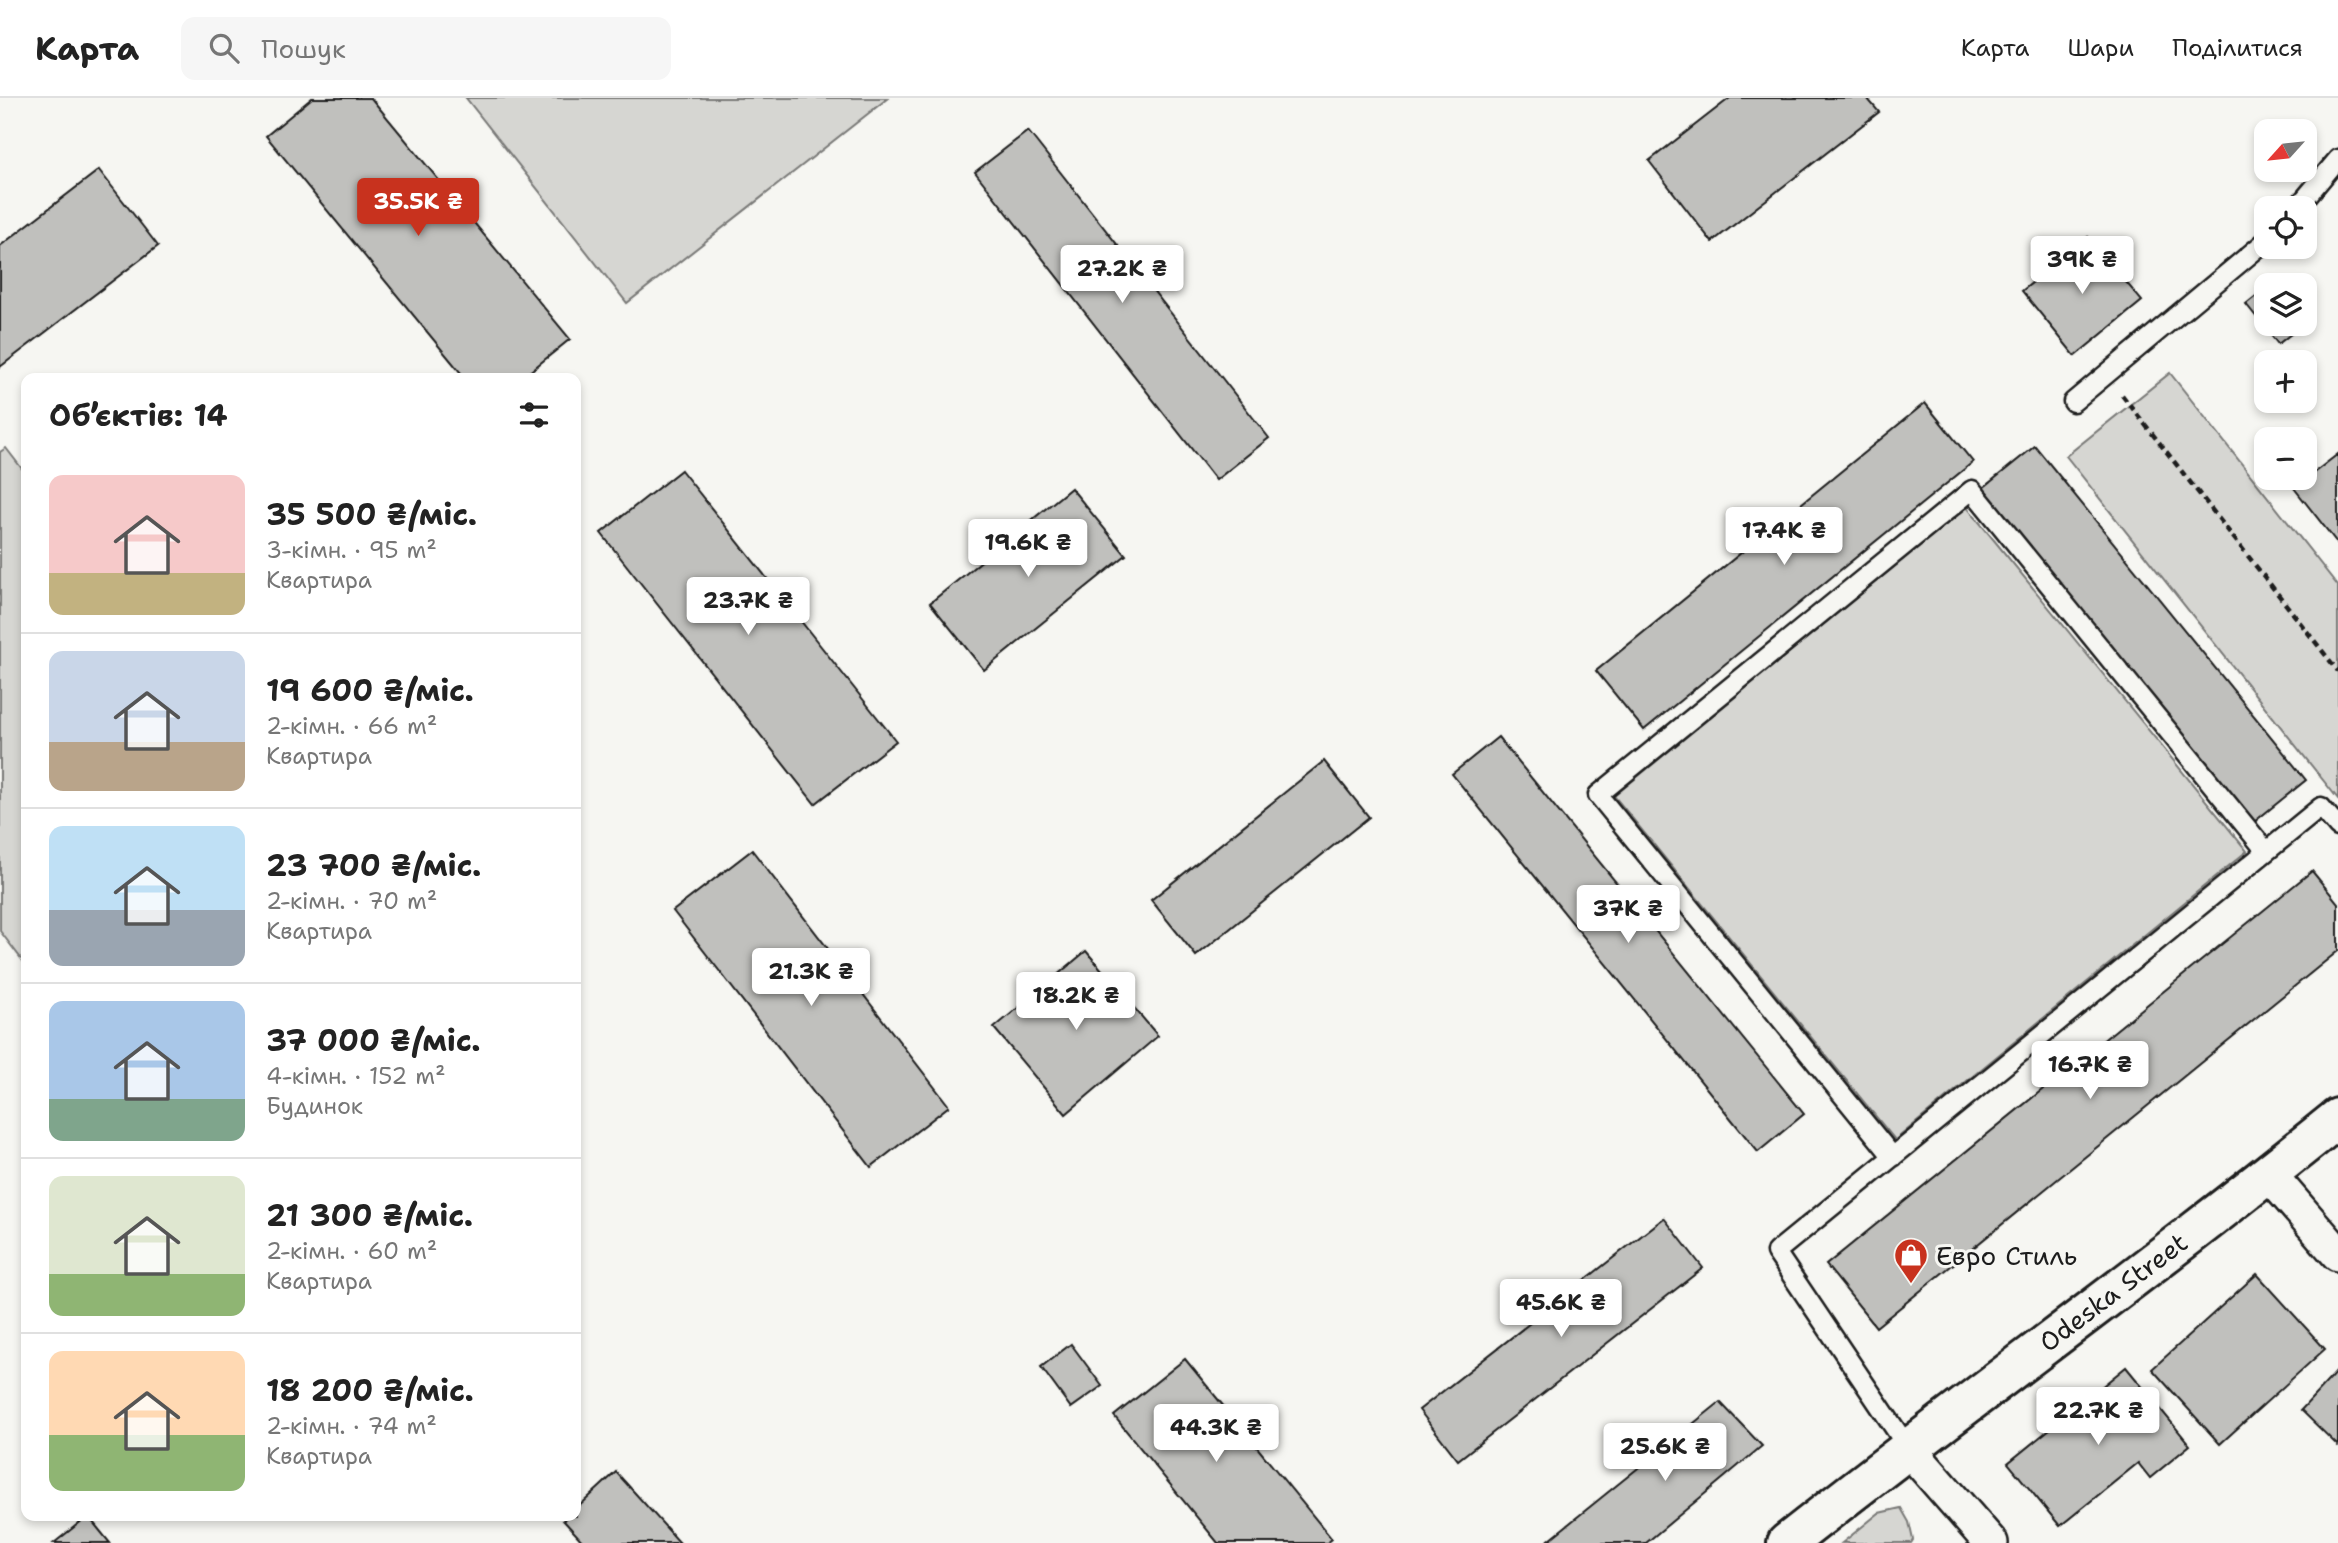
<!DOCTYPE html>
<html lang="uk">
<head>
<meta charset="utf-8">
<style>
	body { margin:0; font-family:"Shantell Sans",sans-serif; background:#f6f6f6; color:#222; height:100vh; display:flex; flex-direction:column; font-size:26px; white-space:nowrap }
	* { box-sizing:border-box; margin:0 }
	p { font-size:23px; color:#767676 }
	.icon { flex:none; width:38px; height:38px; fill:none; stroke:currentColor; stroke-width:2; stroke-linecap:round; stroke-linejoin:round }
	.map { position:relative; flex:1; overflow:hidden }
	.sheet { position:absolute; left:21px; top:275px; width:560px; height:1148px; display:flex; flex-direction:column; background:#fff; border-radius:14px; box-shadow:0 4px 10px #0003 }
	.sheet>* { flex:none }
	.needle { width:46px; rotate:243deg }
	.fabs { position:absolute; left:2254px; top:21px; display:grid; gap:14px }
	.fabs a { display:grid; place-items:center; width:63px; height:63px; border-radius:14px; background:#fff; box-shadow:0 4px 10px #0003; font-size:35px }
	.price { position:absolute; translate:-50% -60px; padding:0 16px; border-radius:7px; background:#fff; color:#222; font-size:23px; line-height:46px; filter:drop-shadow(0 2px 4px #0008) }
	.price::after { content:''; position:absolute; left:50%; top:42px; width:21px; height:16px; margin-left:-10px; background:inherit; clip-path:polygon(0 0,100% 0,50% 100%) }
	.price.on { background:#c8321e; color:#fff }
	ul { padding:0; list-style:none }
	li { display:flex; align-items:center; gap:21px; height:175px; padding:0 28px }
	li+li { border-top:2px solid #e0e0e0 }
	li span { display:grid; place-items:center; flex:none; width:196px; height:140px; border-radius:14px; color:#555 }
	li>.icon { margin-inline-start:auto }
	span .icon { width:84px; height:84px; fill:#fffc; stroke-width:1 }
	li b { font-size:30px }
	h2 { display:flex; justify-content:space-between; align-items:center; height:84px; padding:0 28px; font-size:30px }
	header { display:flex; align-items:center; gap:42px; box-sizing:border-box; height:98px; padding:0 35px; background:#fff; border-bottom:2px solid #e0e0e0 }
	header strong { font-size:33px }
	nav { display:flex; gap:38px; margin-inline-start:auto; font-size:24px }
	.search { width:490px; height:63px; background:#f6f6f6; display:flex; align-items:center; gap:18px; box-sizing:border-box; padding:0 24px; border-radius:14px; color:#767676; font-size:26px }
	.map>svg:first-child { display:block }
</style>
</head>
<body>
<header>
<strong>Карта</strong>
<div class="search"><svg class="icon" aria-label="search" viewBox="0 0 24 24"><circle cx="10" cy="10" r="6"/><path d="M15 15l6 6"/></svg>Пошук</div>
<nav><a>Карта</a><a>Шари</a><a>Поділитися</a></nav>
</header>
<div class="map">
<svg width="2338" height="1445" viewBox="0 0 2338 1445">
	<rect width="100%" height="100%" fill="#f6f6f2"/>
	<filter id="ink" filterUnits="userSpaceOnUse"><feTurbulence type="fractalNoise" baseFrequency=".0143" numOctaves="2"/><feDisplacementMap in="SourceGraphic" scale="14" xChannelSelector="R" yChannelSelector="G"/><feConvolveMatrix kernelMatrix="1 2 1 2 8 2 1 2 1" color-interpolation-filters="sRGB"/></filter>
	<g filter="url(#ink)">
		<path fill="#d6d6d2" stroke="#797977" stroke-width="2" d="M466,0h422l-261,205z
			M2170,275l168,213v213l-272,-343z
			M6,350l20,26v491l-26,-34v-479z
			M1967,409l280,344 -352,289 -281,-344z
			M1901,1410l8,14 4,18 -2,3h-69l37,-30z"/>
		<path fill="#c0c0bd" stroke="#1c1c1c" stroke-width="2" d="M312,0h59l199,241 -48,39h-57l-199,-242z
			M1730,0h137l12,14 -167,130 -63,-81z
			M1028,33l241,307 -53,42 -241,-308z
			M99,72l59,76 -158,121v-121z
			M2088,139l54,64 -67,55 -53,-65z
			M2266,190v36h38l-26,20 -32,-40z
			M1925,305l48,59 -329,268 -48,-59z
			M2035,348l271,334 -52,42 -271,-334z
			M2338,356v90l-44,-56z
			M681,372l215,271 -81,63 -214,-271z
			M1071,390l55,67 -142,115 -54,-67z
			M1498,639l306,377 -46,38 -306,-378z
			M1324,663l45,56 -173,139 -45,-56z
			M752,752l197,256 -78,61 -198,-256z
			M2312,773l26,32v48l-462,376 -50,-62z
			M1086,853l72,85 -92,78 -72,-86z
			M1664,1120l39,50 -245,192 -39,-50z
			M2257,1176l68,75 -105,95 -68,-75z
			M1071,1246l31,42 -31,22 -30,-41z
			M1185,1261l147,180 -5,4h-109l-104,-127z
			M2126,1269l64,78 -40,33 -12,-15 -78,63 -52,-63z
			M2338,1272v76l-37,-36z
			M1720,1304l42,44 -116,97h-101z
			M616,1374l64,71h-96l-21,-23 5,-4h8v-7z
			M88,1418l22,27h-56z"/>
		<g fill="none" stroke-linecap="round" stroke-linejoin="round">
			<g stroke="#1c1c1c" stroke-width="23">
				<path id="lane" d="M2297,110l41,-49
					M2073,304l193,-161
					M1893,1059l-295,-362 374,-305 294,361
					M1908,1350l-132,-196 545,-445 17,20"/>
			</g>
			<g stroke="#1c1c1c" stroke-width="38">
				<path id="street" d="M2269,1076l69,80
					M1908,1350l83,95"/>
			</g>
			<g stroke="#1c1c1c" stroke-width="44">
				<path id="primary" d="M1787,1445c182,-144 371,-279 551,-425"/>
			</g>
			<path stroke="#1c1c1c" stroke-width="4.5" stroke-dasharray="7 5" stroke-linecap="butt" d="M2122,297l216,276"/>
			<use href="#lane" stroke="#f6f6f2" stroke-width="18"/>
			<use href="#street" stroke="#f6f6f2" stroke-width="33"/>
			<use href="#primary" stroke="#f6f6f2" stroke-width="38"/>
		</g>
	</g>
	<defs>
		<g id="shop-pin" transform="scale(1.75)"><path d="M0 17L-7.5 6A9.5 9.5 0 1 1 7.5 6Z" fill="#c8321e" stroke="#f6f6f2"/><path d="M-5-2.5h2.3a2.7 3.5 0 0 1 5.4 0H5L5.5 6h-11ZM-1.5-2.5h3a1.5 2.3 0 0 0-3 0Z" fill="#fff"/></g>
	</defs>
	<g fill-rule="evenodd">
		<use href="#shop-pin" x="1911" y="1157"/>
	</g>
	<g text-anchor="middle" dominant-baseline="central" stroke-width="6" stroke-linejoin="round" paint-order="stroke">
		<g font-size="26" fill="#1c1c1c" stroke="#f6f6f2" text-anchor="start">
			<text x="1936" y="1157">Евро Стиль</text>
		</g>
		<g font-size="26" fill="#1c1c1c" stroke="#f6f6f2">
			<text transform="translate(2113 1194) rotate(-37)">Odeska Street</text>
		</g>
	</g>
</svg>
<div class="fabs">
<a><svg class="needle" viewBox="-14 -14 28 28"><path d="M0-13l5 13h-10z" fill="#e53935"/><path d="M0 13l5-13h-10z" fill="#767676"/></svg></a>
<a><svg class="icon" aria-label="locate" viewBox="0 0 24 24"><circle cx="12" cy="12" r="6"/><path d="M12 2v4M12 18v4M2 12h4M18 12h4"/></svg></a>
<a><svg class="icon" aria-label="layers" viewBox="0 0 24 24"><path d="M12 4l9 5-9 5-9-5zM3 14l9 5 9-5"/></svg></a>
<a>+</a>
<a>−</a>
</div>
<b class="price on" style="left:418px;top:140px">35.5K ₴</b>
<b class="price" style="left:2082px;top:198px">39K ₴</b>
<b class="price" style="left:1122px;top:207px">27.2K ₴</b>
<b class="price" style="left:1784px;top:469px">17.4K ₴</b>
<b class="price" style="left:1028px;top:481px">19.6K ₴</b>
<b class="price" style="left:748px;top:539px">23.7K ₴</b>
<b class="price" style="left:1628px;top:847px">37K ₴</b>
<b class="price" style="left:811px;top:910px">21.3K ₴</b>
<b class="price" style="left:1076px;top:934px">18.2K ₴</b>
<b class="price" style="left:2090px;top:1003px">16.7K ₴</b>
<b class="price" style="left:1561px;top:1241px">45.6K ₴</b>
<b class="price" style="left:2098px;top:1349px">22.7K ₴</b>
<b class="price" style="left:1216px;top:1366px">44.3K ₴</b>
<b class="price" style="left:1665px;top:1385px">25.6K ₴</b>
<section class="sheet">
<h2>Об’єктів: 14<svg class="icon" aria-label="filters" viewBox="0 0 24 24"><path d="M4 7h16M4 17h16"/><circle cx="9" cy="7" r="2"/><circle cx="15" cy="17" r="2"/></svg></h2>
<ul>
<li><span style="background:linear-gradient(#f6c9c9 70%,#c2b280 0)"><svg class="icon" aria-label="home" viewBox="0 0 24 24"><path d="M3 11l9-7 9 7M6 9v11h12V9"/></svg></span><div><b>35 500 ₴/міс.</b><p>3-кімн. · 95 m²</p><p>Квартира</p></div></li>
<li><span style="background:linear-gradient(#c9d6e8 65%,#b9a48a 0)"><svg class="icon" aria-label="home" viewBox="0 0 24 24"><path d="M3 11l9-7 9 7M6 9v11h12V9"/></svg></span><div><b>19 600 ₴/міс.</b><p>2-кімн. · 66 m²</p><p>Квартира</p></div></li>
<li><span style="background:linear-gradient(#bfe0f5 60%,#9aa5b1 0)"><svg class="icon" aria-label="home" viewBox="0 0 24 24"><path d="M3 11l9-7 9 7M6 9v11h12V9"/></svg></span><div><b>23 700 ₴/міс.</b><p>2-кімн. · 70 m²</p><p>Квартира</p></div></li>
<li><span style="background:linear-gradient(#a9c7e8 70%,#7fa58c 0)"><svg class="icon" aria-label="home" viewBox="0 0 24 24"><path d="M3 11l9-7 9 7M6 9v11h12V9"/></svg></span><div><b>37 000 ₴/міс.</b><p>4-кімн. · 152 m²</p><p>Будинок</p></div></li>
<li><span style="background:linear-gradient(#dfe7d0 70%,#8fb573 0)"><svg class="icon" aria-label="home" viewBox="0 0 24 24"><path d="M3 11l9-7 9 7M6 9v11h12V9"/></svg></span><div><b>21 300 ₴/міс.</b><p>2-кімн. · 60 m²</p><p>Квартира</p></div></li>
<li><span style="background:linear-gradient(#ffd9b3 60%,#8fb573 0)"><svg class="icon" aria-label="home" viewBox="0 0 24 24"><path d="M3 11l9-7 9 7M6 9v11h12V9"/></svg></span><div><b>18 200 ₴/міс.</b><p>2-кімн. · 74 m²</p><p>Квартира</p></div></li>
</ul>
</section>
</div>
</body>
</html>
